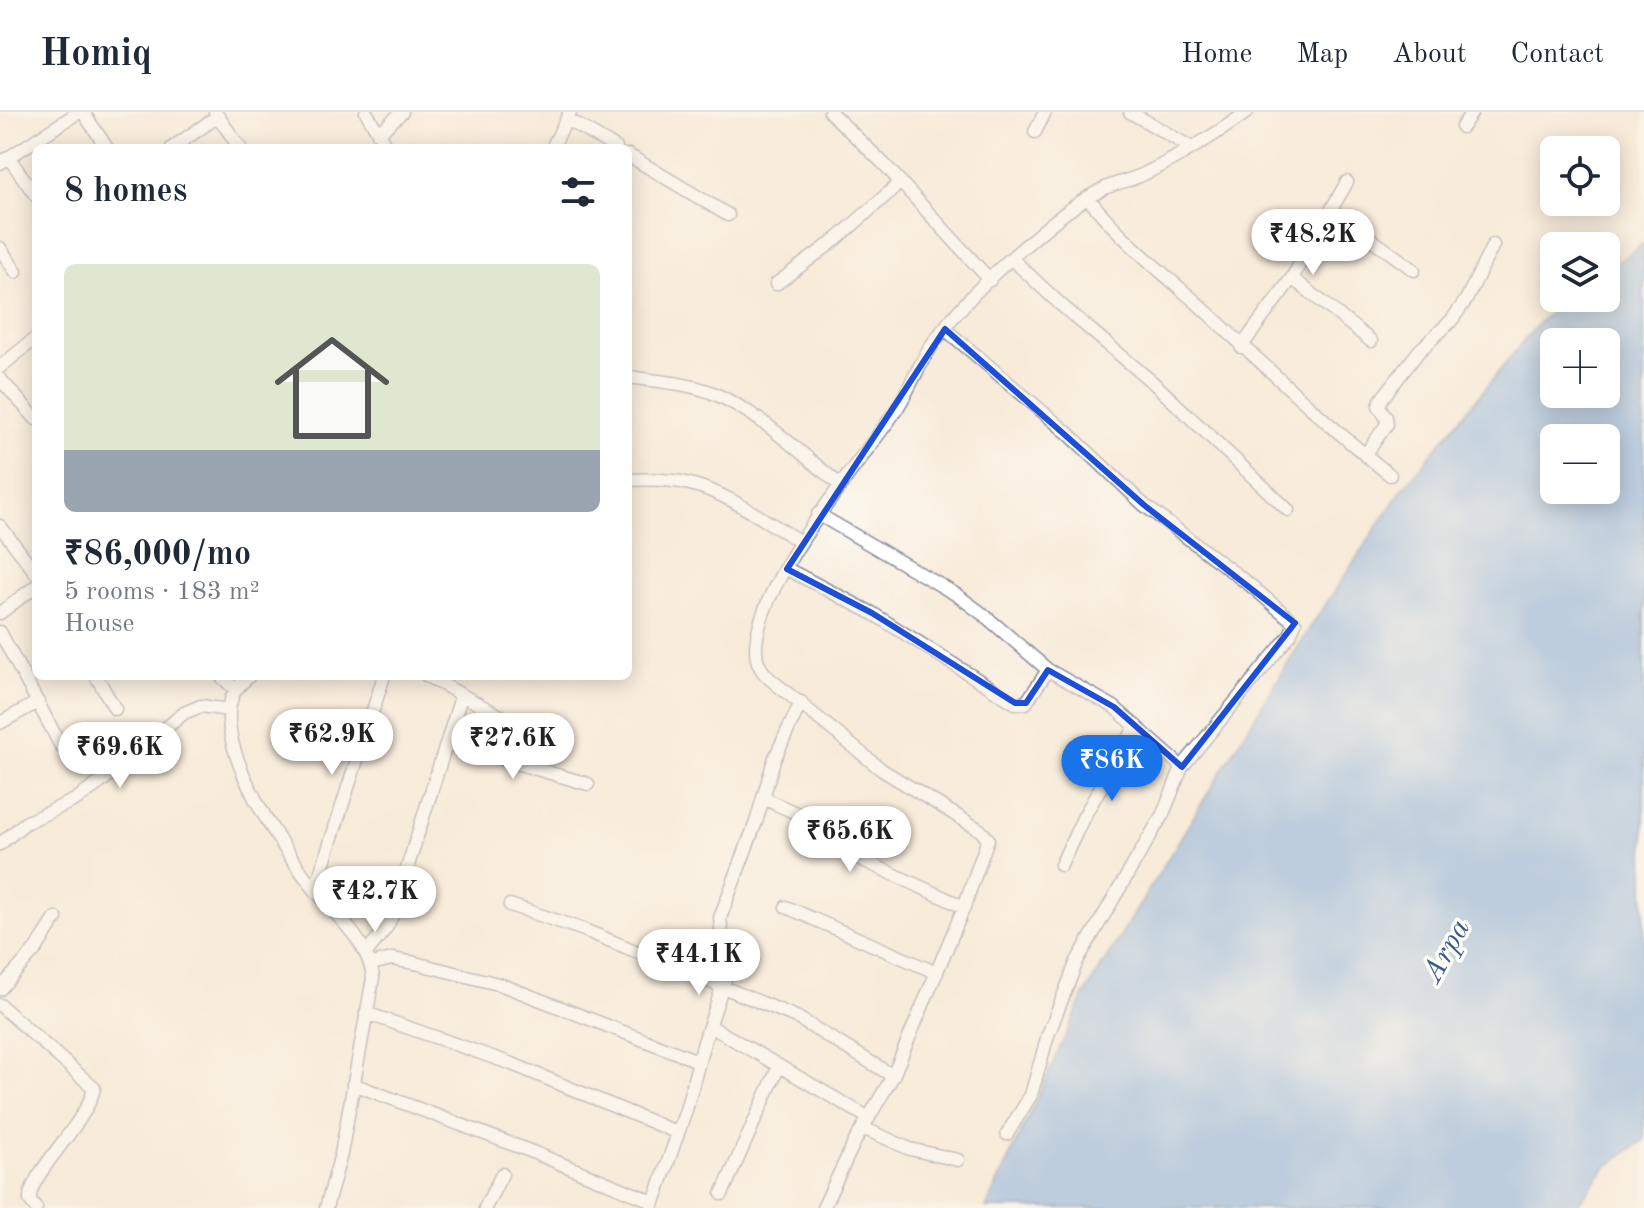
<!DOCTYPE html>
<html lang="en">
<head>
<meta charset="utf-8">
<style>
	body { margin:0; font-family:"Old Standard TT",serif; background:#f6f6f7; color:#1f2937; height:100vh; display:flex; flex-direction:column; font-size:30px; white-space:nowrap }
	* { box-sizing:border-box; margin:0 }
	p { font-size:26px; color:#747a83 }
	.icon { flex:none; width:44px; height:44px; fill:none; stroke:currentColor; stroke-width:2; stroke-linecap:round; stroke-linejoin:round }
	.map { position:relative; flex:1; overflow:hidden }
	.details { position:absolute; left:32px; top:32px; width:600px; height:536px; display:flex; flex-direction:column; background:#fff; border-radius:12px; box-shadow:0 4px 20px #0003 }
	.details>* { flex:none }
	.controls { position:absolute; left:1540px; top:24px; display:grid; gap:16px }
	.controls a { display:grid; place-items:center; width:80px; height:80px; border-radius:12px; background:#fff; box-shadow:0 4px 20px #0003; font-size:40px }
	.price { position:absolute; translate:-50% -68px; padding:0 18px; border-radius:28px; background:#fff; color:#222; font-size:26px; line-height:52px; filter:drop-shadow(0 2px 4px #0008) }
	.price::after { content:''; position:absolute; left:50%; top:48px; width:24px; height:18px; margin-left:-12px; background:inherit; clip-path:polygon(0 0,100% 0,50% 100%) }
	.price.current { background:#1a73e8; color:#fff }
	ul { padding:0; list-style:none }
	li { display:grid; align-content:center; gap:16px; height:424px; padding:0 32px }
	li+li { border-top:2px solid #e0e1e3 }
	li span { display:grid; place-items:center; height:248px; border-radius:12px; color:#555 }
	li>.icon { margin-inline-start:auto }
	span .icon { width:144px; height:144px; fill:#fffc; stroke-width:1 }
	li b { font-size:34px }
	h2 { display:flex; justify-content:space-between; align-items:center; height:96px; padding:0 32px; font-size:34px }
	header { display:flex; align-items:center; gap:48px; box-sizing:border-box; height:112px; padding:0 40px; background:#fff; border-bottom:2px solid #e0e1e3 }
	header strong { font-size:38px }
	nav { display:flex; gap:44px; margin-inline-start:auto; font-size:28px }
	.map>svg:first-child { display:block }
</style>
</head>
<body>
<header>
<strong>Homiq</strong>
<nav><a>Home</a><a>Map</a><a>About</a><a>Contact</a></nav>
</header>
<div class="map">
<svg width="1644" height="1096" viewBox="0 0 1644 1096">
	<rect width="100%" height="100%" fill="#fdfcf7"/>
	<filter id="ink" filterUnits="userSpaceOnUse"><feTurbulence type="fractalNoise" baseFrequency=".0125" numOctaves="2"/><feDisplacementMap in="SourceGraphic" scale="16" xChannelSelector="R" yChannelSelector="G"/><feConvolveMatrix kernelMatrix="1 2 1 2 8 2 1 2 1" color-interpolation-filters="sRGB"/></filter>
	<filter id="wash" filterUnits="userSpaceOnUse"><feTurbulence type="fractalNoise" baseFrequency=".006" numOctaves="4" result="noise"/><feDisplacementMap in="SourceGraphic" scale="32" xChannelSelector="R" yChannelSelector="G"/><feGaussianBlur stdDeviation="1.8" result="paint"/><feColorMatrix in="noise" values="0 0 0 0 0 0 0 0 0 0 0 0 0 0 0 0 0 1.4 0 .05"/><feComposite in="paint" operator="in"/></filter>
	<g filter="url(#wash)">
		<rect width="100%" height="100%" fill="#f8ebd9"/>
		<path fill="#77a9e2" stroke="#496ca0" stroke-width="2" fill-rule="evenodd" d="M1644,131v897l-38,27 -31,41h-589l100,-216 220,-358 95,-143 140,-171 29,-22h36v-27zM1554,230h52v52h-52zM1554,326h52v52h-52z"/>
	</g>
	<g filter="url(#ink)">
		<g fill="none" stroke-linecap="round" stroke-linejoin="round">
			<g stroke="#8a8d9c" stroke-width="15">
				<path id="minor" d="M83,0l24,36
					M215,0l25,36
					M366,0l21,36
					M830,0l53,51 107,117
					M1130,0l60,35
					M567,7l49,29
					M1462,15l10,-15
					M1035,20l10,-20
					M378,22l24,-22
					M172,36l46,-32
					M552,36l18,-36
					M628,43l100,60
					M9,46l27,38
					M0,51l79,-51
					M1088,86c32,40 71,72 110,106 63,58 124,117 192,171
					M1331,98l83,60
					M0,136l16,24
					M1012,147l48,45 98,83 130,123
					M1292,166l79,63
					M776,172l62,-46 63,-56
					M945,217l124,105 75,71 106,80 45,38 -5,12 -108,132 -19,47 -86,147 -29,74 -17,60 -24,39
					M1241,235l51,-69 55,-96
					M0,255l36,-29
					M628,265c28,4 60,6 85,16 47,20 87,60 126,91
					M0,267l36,40
					M1365,343l22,-31 -1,-7 -7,-11 2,-6 38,-49 32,-30 15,-21 27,-55
					M628,368c21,-1 42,-1 62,4 40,10 76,38 111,58
					M818,402l139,81 27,20 64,55 66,37 68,60
					M0,414l36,47
					M787,457l85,44 143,90h11l22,-33
					M0,501l36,-27
					M0,520l61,114
					M96,564l19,33
					M221,564l14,13
					M249,564c-6,6 -13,11 -16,19 -22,51 52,158 84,197 21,26 52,50 56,86l-32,176 -15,54
					M427,564l125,68
					M0,611l38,-21
					M447,631l141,41
					M763,686l48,22 3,12 10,10 140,65
					M0,732l25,-21 50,-23 26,-18 83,-69 17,-7 28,4
					M1061,753l22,-47 53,-92
					M315,778l69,-214
					M510,793l74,25 212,87 97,59
					M786,795l151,66
					M366,841l20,-25 6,-12 69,-219
					M371,852l21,-5 23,4 87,22 196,76
					M0,877l36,-40 20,-31
					M0,893l94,83c-6,34 -67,88 -64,112l6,8
					M366,901l146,51 166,69
					M710,914l159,92
					M353,972l177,67 124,51
					M863,1016l47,21 48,11
					M722,1082l57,-128
					M485,1096l17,-34
					M652,1096l34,-98 18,-68 25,-75 1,-16 -8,-14 -2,-19 36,-96 18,-62 27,-58
					M823,1096l32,-67 38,-65 71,-169 24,-68 -8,-9 -98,-60 -112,-91c-6,-6 -11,-11 -13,-20 -13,-62 102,-195 137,-246 16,-23 25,-51 42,-74 31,-43 75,-82 116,-116 15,-12 33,-25 51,-34 14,-7 31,-9 45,-17 31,-15 72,-40 99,-60"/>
			</g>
			<use href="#minor" stroke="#fff" stroke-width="12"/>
		</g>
	</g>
	<path d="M0 0H1644V1096H0ZM945,217l199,176 151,118 -113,144 -68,-60 -66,-37 -22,33h-11l-143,-90 -85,-44z" fill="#f8ebd9" fill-opacity=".55" fill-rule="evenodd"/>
	<path fill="none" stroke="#1d4ed8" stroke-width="6" stroke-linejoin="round" d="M945,217l199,176 151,118 -113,144 -68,-60 -66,-37 -22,33h-11l-143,-90 -85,-44z"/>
	<g text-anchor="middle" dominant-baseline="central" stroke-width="7" stroke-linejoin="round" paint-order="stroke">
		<g font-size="30" font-style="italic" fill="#3b5a8c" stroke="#fdfcf7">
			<text transform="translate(1447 839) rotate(-61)">Arpa</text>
		</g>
	</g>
</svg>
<div class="controls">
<a><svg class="icon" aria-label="locate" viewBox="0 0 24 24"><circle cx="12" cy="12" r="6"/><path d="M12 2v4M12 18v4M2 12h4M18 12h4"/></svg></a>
<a><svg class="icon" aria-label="layers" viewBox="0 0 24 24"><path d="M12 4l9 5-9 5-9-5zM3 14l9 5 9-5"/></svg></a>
<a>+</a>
<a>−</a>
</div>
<b class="price" style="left:1313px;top:165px">₹48.2K</b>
<b class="price" style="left:332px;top:665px">₹62.9K</b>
<b class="price" style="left:513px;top:669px">₹27.6K</b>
<b class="price" style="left:120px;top:678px">₹69.6K</b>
<b class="price current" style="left:1112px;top:691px">₹86K</b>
<b class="price" style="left:850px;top:762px">₹65.6K</b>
<b class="price" style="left:375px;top:822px">₹42.7K</b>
<b class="price" style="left:699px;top:885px">₹44.1K</b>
<section class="details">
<h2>8 homes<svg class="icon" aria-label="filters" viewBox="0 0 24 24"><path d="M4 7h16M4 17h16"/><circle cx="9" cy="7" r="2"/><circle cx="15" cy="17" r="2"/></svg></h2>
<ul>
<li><span style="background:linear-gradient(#dfe7d0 75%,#9aa5b1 0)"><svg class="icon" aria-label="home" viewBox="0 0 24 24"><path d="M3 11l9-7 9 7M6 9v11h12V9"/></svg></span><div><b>₹86,000/mo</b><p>5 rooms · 183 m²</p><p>House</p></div></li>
</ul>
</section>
</div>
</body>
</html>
